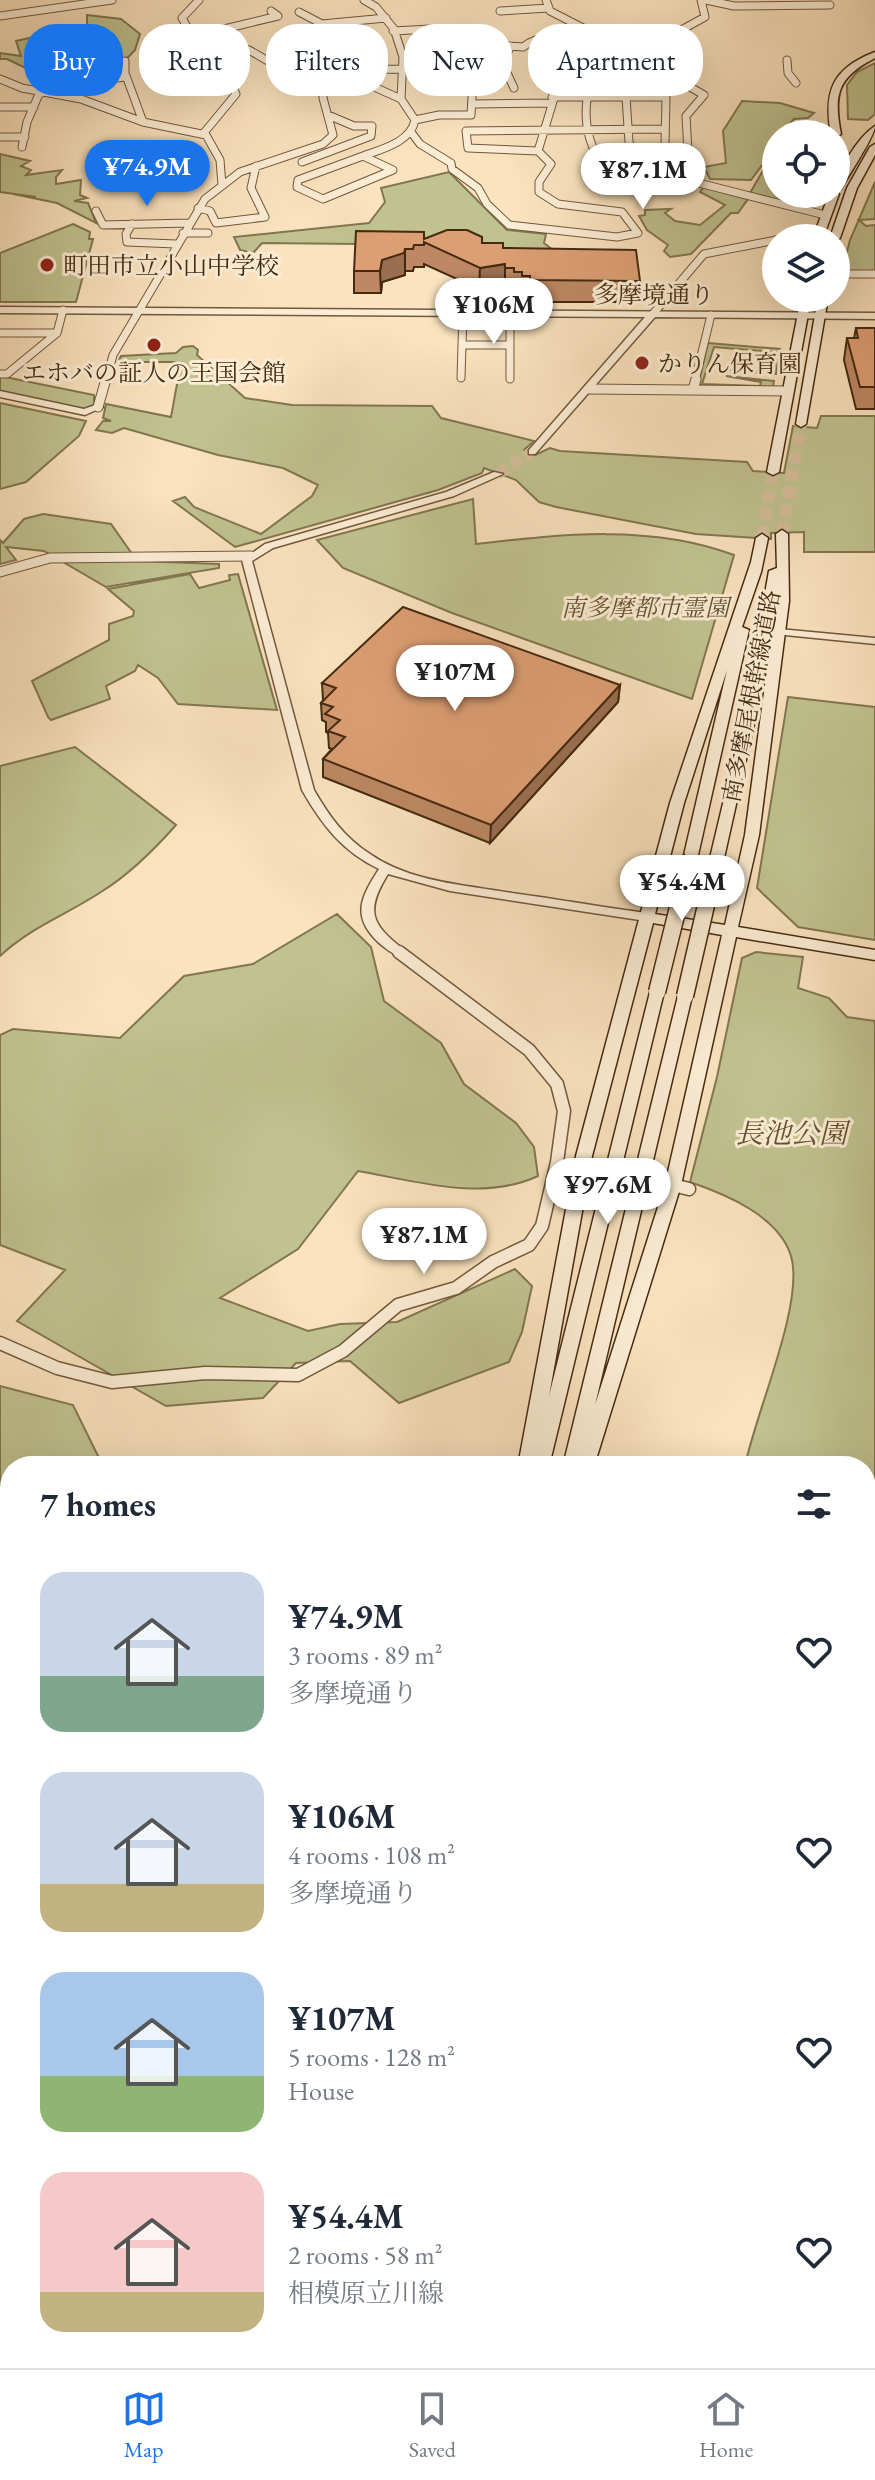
<!DOCTYPE html>
<html lang="en">
<head>
<meta charset="utf-8">
<style>
	body { margin:0; font-family:"EB Garamond","Noto Serif JP",serif; background:#f2f2f3; color:#1f2937; height:100vh; display:flex; flex-direction:column; font-size:30px; white-space:nowrap }
	* { box-sizing:border-box; margin:0 }
	p { font-size:26px; color:#747a83 }
	.icon { flex:none; width:44px; height:44px; fill:none; stroke:currentColor; stroke-width:2; stroke-linecap:round; stroke-linejoin:round }
	.map { position:relative; flex:1; overflow:hidden }
	.panel { position:absolute; left:0px; top:1456px; width:876px; height:912px; display:flex; flex-direction:column; background:#fff; border-radius:32px 32px 0 0; box-shadow:0 8px 32px #0002 }
	.panel>* { flex:none }
	.guide { position:absolute; left:24px; top:24px; width:828px; height:72px; display:flex; gap:16px }
	.buttons { position:absolute; left:762px; top:120px; display:grid; gap:16px }
	.buttons a { display:grid; place-items:center; width:88px; height:88px; border-radius:50%; background:#fff; box-shadow:0 8px 32px #0002; font-size:40px }
	.price { position:absolute; translate:-50% -68px; padding:0 18px; border-radius:28px; background:#fff; color:#222; font-size:26px; line-height:52px; filter:drop-shadow(0 2px 4px #0008) }
	.price::after { content:''; position:absolute; left:50%; top:48px; width:24px; height:18px; margin-left:-12px; background:inherit; clip-path:polygon(0 0,100% 0,50% 100%) }
	.price.current { background:#1a73e8; color:#fff }
	ul { padding:0; list-style:none }
	li { display:flex; align-items:center; gap:24px; height:200px; padding:0 40px }
	li span { display:grid; place-items:center; flex:none; width:224px; height:160px; border-radius:24px; color:#555 }
	li>.icon { margin-inline-start:auto }
	span .icon { width:96px; height:96px; fill:#fffc; stroke-width:1 }
	li b { font-size:34px }
	h2 { display:flex; justify-content:space-between; align-items:center; height:96px; padding:0 40px; font-size:34px }
	.tag { padding:0 28px; border-radius:32px; background:#fff; box-shadow:0 8px 32px #0002; font-size:28px; line-height:72px }
	.tag.current { background:#1a73e8; color:#fff }
	.tab-bar { display:flex; justify-content:space-around; align-items:center; height:112px; border-top:2px solid #e0e1e3; background:#fff; font-size:22px; color:#747a83 }
	.tab-bar a { display:grid; justify-items:center; gap:4px }
	.tab-bar .current { color:#1a73e8 }
	.map>svg:first-child { display:block }
</style>
</head>
<body>
<div class="map">
<svg width="875" height="2368" viewBox="0 0 875 2368">
	<rect width="100%" height="100%" fill="#fae3be"/>
	<filter id="stains"><feTurbulence type="fractalNoise" baseFrequency=".0025" numOctaves="4"/><feColorMatrix values="0 0 0 0 .2 0 0 0 0 .09 0 0 0 0 .02 0 0 0 .5 -.17"/></filter>
	<radialGradient id="worn" r=".72"><stop offset=".6" stop-color="#630" stop-opacity="0"/><stop offset="1" stop-color="#630" stop-opacity=".3"/></radialGradient>
	<path fill="#c0c390" stroke="#827650" stroke-width="2" d="M87,15l34,4 19,15 -5,16 -17,18 -74,9 -37,-18h-7v-6l21,3 -5,-15 71,-16z
		M875,63v51l-7,6 -20,-1 -1,-34 10,-13z
		M742,101l38,2 34,10 -6,5 -14,1 -14,15h-4l-10,16 2,7 -17,23 -41,-1 -6,-12 22,-4 -3,-32z
		M0,154l30,7 -9,5 10,4 -5,5 36,-5 -6,7v7l25,-4 -1,15 7,3 -13,3 14,2 8,20 -39,-20 -44,-9 23,3 -36,-5z
		M769,160l7,1v33h25l-5,10 -46,-11z
		M449,172l58,58 39,4 -2,9 9,7 53,13 -150,-18 -194,-2 -9,10 -13,-3 -6,-13 135,-14 16,-21 -4,-14z
		M875,182v37l-16,1 7,6 9,-1v47l-33,-1 8,-31z
		M704,187l44,12 -10,14h-7l-40,41 -21,3 -6,-6 4,-6 -21,-15 -8,-14 6,-1v-5l26,-1 -6,4 10,8 25,4 25,-20 -25,-13z
		M73,224l17,8 -1,7h4l-17,63h-76v-49z
		M708,343l72,6 -4,25 -47,-4 41,2 2,-20 -58,-5 -12,37 58,2 1,-4 -35,-6 48,5 -1,6 -75,-2z
		M193,346l5,4 -1,5 48,43 47,7 140,1 9,12 93,23 -10,9 9,6 17,-8 10,3 187,11 6,9 31,2 9,-47 24,2 4,-12h54v136h-71v-20l-33,1v6l-75,-5 -140,-27 -17,-5 -23,-22 -32,-12 -2,5 -44,17 -203,57 -62,-46 12,-4 9,10 67,27 51,-38 6,-11 -35,-17 -65,-13 -94,-27 -12,5 -16,-3 7,-9h8l-8,-3 3,-14 65,13 10,-55h-58l-4,-2 2,-4 55,-3 7,-6z
		M0,376l94,19v13l-7,2 -87,-18z
		M0,403l86,18 -7,15 -53,46 -26,7z
		M473,499l3,45c85,-10 176,-20 258,11l-42,144 -240,-86 -109,-45 -26,-28z
		M43,514l68,10 26,37 82,3v4l-113,19 -62,-36 -38,-4 10,13 -16,4v-24l3,3 21,-24z
		M190,574l9,14 31,-8 -1,-5 9,-1 39,136 -99,-6 -20,-26 -20,-13 -3,6 -29,15 4,13 -59,21 -3,-3 -16,-36 77,-41v-16l24,-8 1,-5 -26,-22z
		M788,697l87,10v233l-77,-13 -41,-39z
		M75,747l101,78c-22,25 -46,49 -75,67 -35,23 -70,35 -101,64v-190z
		M337,914l34,33 13,54 57,42 23,41 52,39 18,24 4,29c-56,26 -122,5 -180,-5l-60,78 -78,49 88,33 32,-7 57,-2 118,-53 17,17 -10,46 -13,30 -110,41 -49,-42 -54,2 -33,35 -97,8 -149,-85 48,-51 -65,-25v-210l13,-6 107,9 64,-62 69,-12z
		M756,952l47,5 -5,31 31,10 18,19 28,4v1347h-481l2,-10h470v-892h-121c10,-52 60,-163 46,-210 -12,-40 -66,-62 -101,-74l27,-105 25,-119z
		M0,1386l73,19 30,61h-93v892h169l3,10h-182z"/>
	<g fill="none" stroke-linecap="round" stroke-linejoin="round">
		<path stroke="#d6be9b" stroke-width="11" stroke-dasharray="11 5" stroke-linecap="butt" d="M498,474l34,-22"/>
		<path stroke="#d6be9b" stroke-width="12" stroke-dasharray="12 6" stroke-linecap="butt" d="M782,534l19,-110
			M762,538l11,-66"/>
		<g stroke="#72583c" stroke-width="9">
			<path id="minor-far2" d="M364,0l12,7 18,22 9,28 -2,42 14,21
				M546,0l4,11 43,22 73,8
				M706,0l28,6 96,-1
				M500,11l49,-3
				M299,12l23,12 64,-6
				M0,16l112,-16
				M393,31l37,-2 5,19
				M199,35l79,-19 -7,-5
				M495,45l28,2c21,-18 48,-4 71,2
				M511,46l-9,16 12,26
				M787,60l1,13 8,10
				M125,61v12l18,49
				M328,77l44,9 29,13
				M0,79l22,9 59,11 62,23 63,13 14,25 2,25
				M323,79l21,-9 59,-1
				M590,85c-11,40 2,71 27,103l30,-6 -18,-40 -3,-45
				M552,97h114l-1,48 8,23
				M473,104l77,-1
				M0,107h34
				M411,132l9,12 31,19 1,6 26,19 9,16 22,21 108,12 21,-4 -16,-21 -64,-8 -19,-12v-10l12,-18 -13,-13 27,-89 29,-13 49,14 11,-5 20,-24 31,-17 -4,-17
				M203,134l33,-40 -15,-34v-18
				M0,137h25
				M22,147l5,-25 12,-28 47,-13 40,-4
				M538,151l-70,-3 -2,-17 198,-2
				M363,156l30,14 -70,29 -26,-12 1,-7z
				M363,156c19,-7 48,-14 52,-36l24,-5h32l1,-18
				M302,162l69,-26 1,-10h-18l-26,-11
				M638,169l58,-4 -8,-13 -2,-36 18,-21 -33,-19 -27,-8 -1,-5
				M683,179l142,36
				M198,208l12,3 6,12 49,-6 -14,-29 5,-22
				M96,211l7,14 86,-2
				M132,224l-6,10 1,8 49,2
				M183,233h25
				M791,238l28,-5
				M836,274h39
				M510,313v66
				M652,315l52,-61 72,-14
				M0,333h57
				M462,345h48
				M0,374h7l50,-41 6,-23
				M461,378l2,-65
				M106,381l7,-26 92,-156 35,-27 83,-28 10,-9 -10,-37v-19l-43,-11 -31,-18 -59,-18 -8,-14 17,-18
				M695,381l16,-66"/>
		</g>
		<g stroke="#72583c" stroke-width="11">
			<path id="minor-far1" d="M589,389l198,2
				M693,390l3,-11
				M98,407l8,-28
				M0,572l50,-14 201,-2"/>
		</g>
		<g stroke="#72583c" stroke-width="15">
			<path id="minor" d="M673,1185l16,4
				M0,1343l57,25 55,14 93,-9 93,2 45,-24 55,-46 58,-17 37,-26 36,-17 13,-19 15,-64 7,-51 -7,-27 -28,-34 -130,-98"/>
		</g>
		<g stroke="#72583c" stroke-width="3">
			<path id="tertiary" d="M0,307l875,6v6l-220,-2 -120,137h-6v-4l116,-133 -645,-4z
				M0,391l84,18 14,-5 5,3 -18,8 -85,-18z
				M494,472l9,2 -49,22 -181,52 -21,13 62,229c15,26 30,47 56,64 40,28 95,31 142,39 44,6 89,14 134,20l6,4 -6,4 -196,-30 -62,-17c-23,37 -17,50 15,75l2,3 -6,4c-8,-3 -14,-8 -21,-14 -27,-26 -17,-45 1,-73 -37,-18 -57,-44 -77,-79l-60,-230 23,-16 181,-52z
				M779,629l96,9v6l-100,-10 -1,-2z"/>
		</g>
		<g stroke="#452a10" stroke-width="3">
			<path id="secondary" d="M875,52v6c-37,19 -42,36 -34,76l-5,3v-3h-5c-8,-43 2,-66 44,-82z
				M875,126c0,10 -27,50 -34,63l-5,3 3,2 -16,44h-10l16,-44h7c0,-22 21,-56 39,-68z
				M875,144v11l-18,33 -17,50 -4,3v-3h-6l17,-50 23,-41z
				M801,298h10l-32,174 -6,3 -6,-3z
				M818,298h10l-22,126 -5,3 -5,-3z
				M782,530l6,4 1,67 -30,234 -21,92 137,23v10l-139,-23 -55,248 -87,281h-31l115,-470 7,-5 7,5 -97,409 70,-220 57,-250 -69,-12 -61,233 -43,240 101,-404 7,-5 7,5 -115,474h-31l58,-310 94,-353 81,-241 5,-24 6,-4 6,4 -7,34 -19,55 7,3 -51,225 -7,5 -7,-5 43,-185 -43,133 -29,111 70,11 20,-90 32,-240 -23,129 -30,134 -7,5 -7,-5 32,-134 27,-153 8,-3 -1,-34z
				M305,2358h24l-2,10h-24z
				M346,2358h24l-2,10h-24z"/>
		</g>
		<use href="#minor-far2" stroke="#fcedd5" stroke-width="7"/>
		<use href="#minor-far1" stroke="#fcedd5" stroke-width="9"/>
		<use href="#minor" stroke="#fcedd5" stroke-width="12"/>
		<use href="#tertiary" fill="#fcedd5" fill-rule="evenodd"/>
		<use href="#secondary" fill="#fcedd5" fill-rule="evenodd"/>
		<g stroke="#452a10" stroke-width="14" stroke-linecap="butt">
			<path id="secondary-bridge-far1" d="M686,877l5,-22
				M713,877l4,-19"/>
		</g>
		<g stroke="#452a10" stroke-width="19" stroke-linecap="butt">
			<path id="secondary-bridge" d="M657,992l29,-117
				M685,996l28,-121"/>
		</g>
		<use href="#secondary-bridge-far1" stroke="#fcedd5" stroke-width="12"/>
		<use href="#secondary-bridge" stroke="#fcedd5" stroke-width="16"/>
	</g>
	<path fill="#bd8863" stroke="#452a10" stroke-width="2" d="M424,239l58,4 158,38 -2,21h-109v-4h-8v-4h-8v-5h-8v-4l-26,4 -55,-25v3h-10l-1,4h-8v4l-23,7 -1,11h-27v-22z
		M856,328h19v81h-19l-12,-49 3,-22h7z
		M322,683l298,2 -2,17 -128,141 -167,-66v-18l9,-10 -3,-1 -1,-15 -2,-1v-10l-4,-2 -1,-17 2,-3z"/>
	<path fill="#9a6f50" stroke="#452a10" stroke-width="2" d="M405,249v26l-23,7 -1,11 -1,-22 2,-11z
		M505,264v21l-26,4 1,-21z
		M620,685l-2,17 -128,141 1,-18z"/>
	<path fill="#dc9e73" stroke="#452a10" stroke-width="2" d="M447,230h20l15,7v6h21v5l133,2 4,31 -110,-1v-4h-8v-4h-8v-4h-9v-4l-25,4 -56,-26v3h-10l-1,4h-8l-1,4 -22,7 -2,11h-26l2,-40 68,1v7z
		M856,328h19v59h-15l-13,-49h11z
		M403,607l217,78 -129,140 -168,-66 22,-22 -17,-6 12,-11 -15,-6 8,-7 -12,-4 15,-15 -14,-5z"/>
	<g fill="#8f2418" stroke="#fcedd5" stroke-width="3">
		<circle cx="47" cy="265" r="8"/>
		<circle cx="154" cy="345" r="8"/>
		<circle cx="642" cy="363" r="8"/>
	</g>
	<g text-anchor="middle" dominant-baseline="central" stroke-width="6" stroke-linejoin="round" paint-order="stroke">
		<g font-size="24" fill="#452a10" stroke="#fcedd5" text-anchor="start">
			<text x="63" y="265">町田市立小山中学校</text>
			<text x="658" y="363">かりん保育園</text>
			<text x="154" y="372" text-anchor="middle">エホバの証人の王国会館</text>
		</g>
		<g font-size="24" fill="#452a10" stroke="#fcedd5">
			<text x="654" y="294">多摩境通り</text>
			<text transform="translate(751 696) rotate(-79)">南多摩尾根幹線道路</text>
		</g>
		<g font-size="24" font-style="italic" fill="#645030" stroke="#fcedd5">
			<text x="645" y="607">南多摩都市霊園</text>
		</g>
		<g font-size="28" font-style="italic" fill="#645030" stroke="#fcedd5">
			<text x="791" y="1133">長池公園</text>
		</g>
	</g>
	<rect width="100%" height="100%" filter="url(#stains)"/>
	<rect width="100%" height="100%" fill="url(#worn)"/>
</svg>
<div class="buttons">
<a><svg class="icon" aria-label="locate" viewBox="0 0 24 24"><circle cx="12" cy="12" r="6"/><path d="M12 2v4M12 18v4M2 12h4M18 12h4"/></svg></a>
<a><svg class="icon" aria-label="layers" viewBox="0 0 24 24"><path d="M12 4l9 5-9 5-9-5zM3 14l9 5 9-5"/></svg></a>
</div>
<b class="price current" style="left:147px;top:208px">¥74.9M</b>
<b class="price" style="left:643px;top:211px">¥87.1M</b>
<b class="price" style="left:494px;top:346px">¥106M</b>
<b class="price" style="left:455px;top:713px">¥107M</b>
<b class="price" style="left:682px;top:923px">¥54.4M</b>
<b class="price" style="left:608px;top:1226px">¥97.6M</b>
<b class="price" style="left:424px;top:1276px">¥87.1M</b>
<div class="guide">
<a class="tag current">Buy</a>
<a class="tag">Rent</a>
<a class="tag">Filters</a>
<a class="tag">New</a>
<a class="tag">Apartment</a>
</div>
<section class="panel">
<h2>7 homes<svg class="icon" aria-label="filters" viewBox="0 0 24 24"><path d="M4 7h16M4 17h16"/><circle cx="9" cy="7" r="2"/><circle cx="15" cy="17" r="2"/></svg></h2>
<ul>
<li><span style="background:linear-gradient(#c9d6e8 65%,#7fa58c 0)"><svg class="icon" aria-label="home" viewBox="0 0 24 24"><path d="M3 11l9-7 9 7M6 9v11h12V9"/></svg></span><div><b>¥74.9M</b><p>3 rooms · 89 m²</p><p>多摩境通り</p></div><svg class="icon" aria-label="heart" viewBox="0 0 24 24"><path d="M12 20l-8-8c-3-5 5-10 8-4 3-6 11-1 8 4z"/></svg></li>
<li><span style="background:linear-gradient(#c9d6e8 70%,#c2b280 0)"><svg class="icon" aria-label="home" viewBox="0 0 24 24"><path d="M3 11l9-7 9 7M6 9v11h12V9"/></svg></span><div><b>¥106M</b><p>4 rooms · 108 m²</p><p>多摩境通り</p></div><svg class="icon" aria-label="heart" viewBox="0 0 24 24"><path d="M12 20l-8-8c-3-5 5-10 8-4 3-6 11-1 8 4z"/></svg></li>
<li><span style="background:linear-gradient(#a9c7e8 65%,#8fb573 0)"><svg class="icon" aria-label="home" viewBox="0 0 24 24"><path d="M3 11l9-7 9 7M6 9v11h12V9"/></svg></span><div><b>¥107M</b><p>5 rooms · 128 m²</p><p>House</p></div><svg class="icon" aria-label="heart" viewBox="0 0 24 24"><path d="M12 20l-8-8c-3-5 5-10 8-4 3-6 11-1 8 4z"/></svg></li>
<li><span style="background:linear-gradient(#f6c9c9 75%,#c2b280 0)"><svg class="icon" aria-label="home" viewBox="0 0 24 24"><path d="M3 11l9-7 9 7M6 9v11h12V9"/></svg></span><div><b>¥54.4M</b><p>2 rooms · 58 m²</p><p>相模原立川線</p></div><svg class="icon" aria-label="heart" viewBox="0 0 24 24"><path d="M12 20l-8-8c-3-5 5-10 8-4 3-6 11-1 8 4z"/></svg></li>
</ul>
</section>
</div>
<nav class="tab-bar">
<a class="current"><svg class="icon" aria-label="map" viewBox="0 0 24 24"><path d="M3 6l6-2 6 2 6-2v14l-6 2-6-2-6 2zM9 4v14M15 6v14"/></svg>Map</a>
<a><svg class="icon" aria-label="saved" viewBox="0 0 24 24"><path d="M7 4h10v16l-5-4-5 4z"/></svg>Saved</a>
<a><svg class="icon" aria-label="home" viewBox="0 0 24 24"><path d="M3 11l9-7 9 7M6 9v11h12V9"/></svg>Home</a>
</nav>
</body>
</html>
